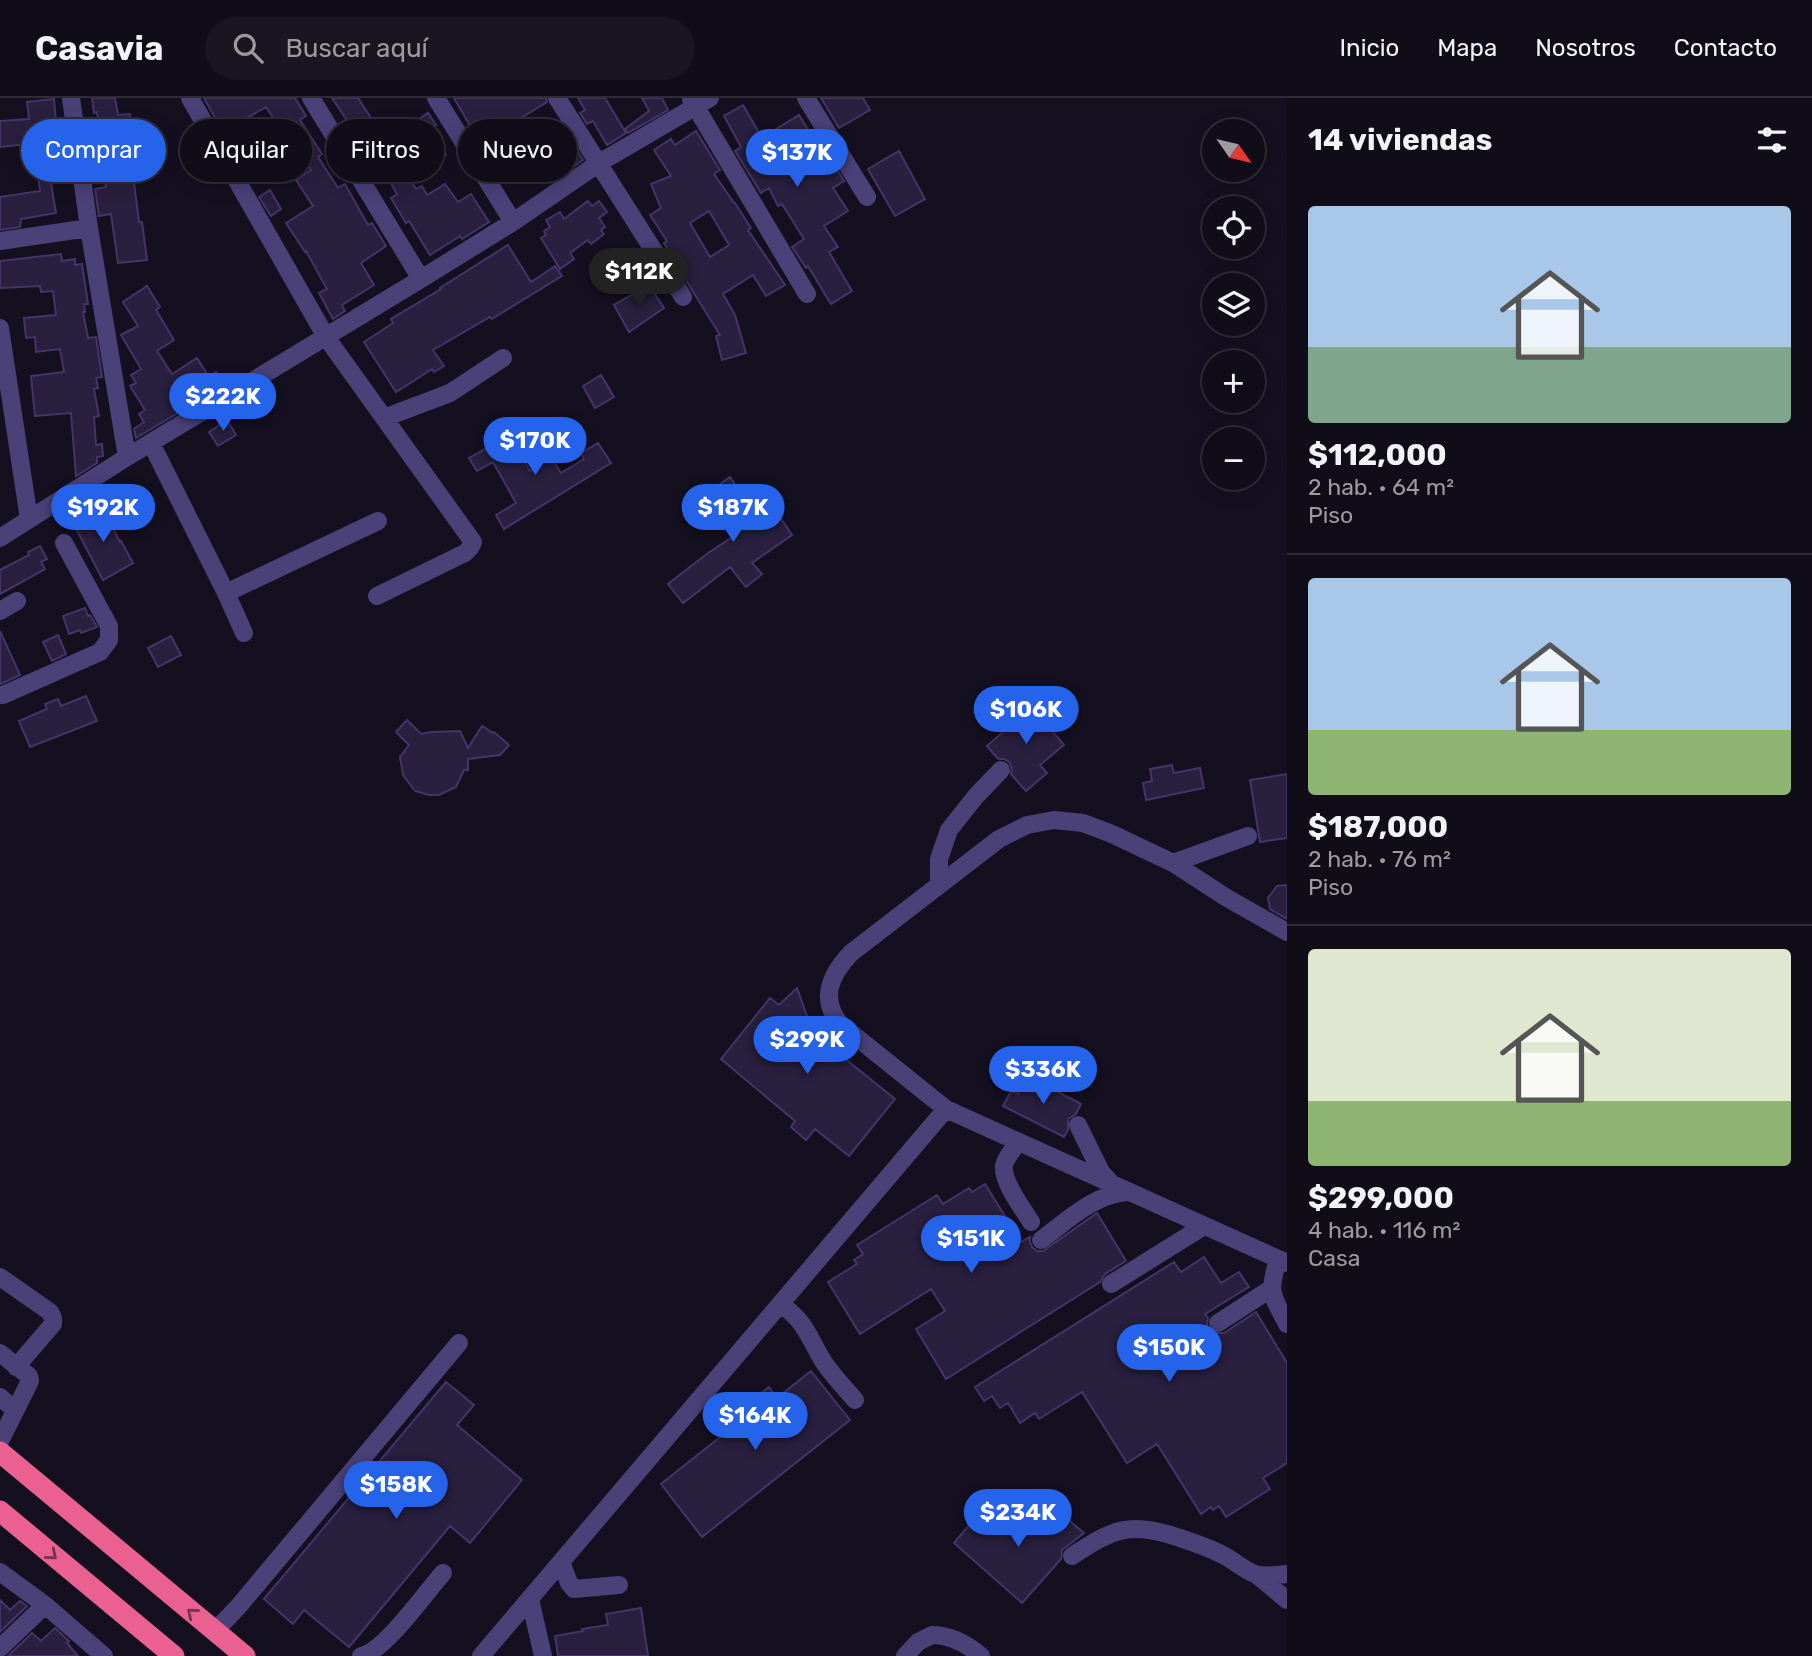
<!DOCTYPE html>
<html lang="es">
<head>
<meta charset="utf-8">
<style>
	body { margin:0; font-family:Rubik,sans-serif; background:#191521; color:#f1f3f6; height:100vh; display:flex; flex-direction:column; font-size:26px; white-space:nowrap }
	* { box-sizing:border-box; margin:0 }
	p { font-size:23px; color:#9c9ba2 }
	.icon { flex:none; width:38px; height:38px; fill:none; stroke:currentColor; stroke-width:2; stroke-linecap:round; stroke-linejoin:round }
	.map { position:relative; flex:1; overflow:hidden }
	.sheet { display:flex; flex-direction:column; background:#100c18; width:525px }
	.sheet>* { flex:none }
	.banner { position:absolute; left:21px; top:21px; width:665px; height:63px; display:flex; gap:14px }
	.needle { width:46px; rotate:124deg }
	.buttons { position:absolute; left:1202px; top:21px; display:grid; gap:14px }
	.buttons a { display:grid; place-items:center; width:63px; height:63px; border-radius:50%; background:#100c18; box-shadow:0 4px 18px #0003,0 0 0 2px #302c37; font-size:35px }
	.price { position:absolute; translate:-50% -60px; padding:0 16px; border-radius:24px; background:#2563eb; color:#fff; font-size:23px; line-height:46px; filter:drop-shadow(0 2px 4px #0008) }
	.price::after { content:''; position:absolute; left:50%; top:42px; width:21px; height:16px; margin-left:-10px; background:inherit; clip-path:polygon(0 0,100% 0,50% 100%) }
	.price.current { background:#222; color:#fff }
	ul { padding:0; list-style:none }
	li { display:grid; align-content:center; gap:14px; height:371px; padding:0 21px }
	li+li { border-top:2px solid #302c37 }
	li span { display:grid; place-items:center; height:217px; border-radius:7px; color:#555 }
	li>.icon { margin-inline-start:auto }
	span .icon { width:126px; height:126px; fill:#fffc; stroke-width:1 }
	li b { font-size:30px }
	h2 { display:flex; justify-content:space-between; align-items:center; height:84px; padding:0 21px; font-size:30px }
	.chip { padding:0 24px; border-radius:32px; background:#100c18; box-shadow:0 4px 18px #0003,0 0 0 2px #302c37; font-size:24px; line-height:63px }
	.chip.current { background:#2563eb; color:#fff }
	header { display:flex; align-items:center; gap:42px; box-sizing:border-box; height:98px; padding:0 35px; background:#100c18; border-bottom:2px solid #302c37 }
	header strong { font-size:33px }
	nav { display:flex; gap:38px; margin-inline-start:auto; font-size:24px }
	.search { width:490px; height:63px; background:#191521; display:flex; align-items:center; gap:18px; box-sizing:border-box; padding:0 24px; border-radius:38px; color:#9c9ba2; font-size:26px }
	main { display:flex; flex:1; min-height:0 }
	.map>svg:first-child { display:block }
</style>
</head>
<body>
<header>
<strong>Casavia</strong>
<div class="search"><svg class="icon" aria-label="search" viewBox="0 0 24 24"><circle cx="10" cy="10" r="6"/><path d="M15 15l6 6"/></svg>Buscar aquí</div>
<nav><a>Inicio</a><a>Mapa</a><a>Nosotros</a><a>Contacto</a></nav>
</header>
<main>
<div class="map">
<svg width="1287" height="1558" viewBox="0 0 1287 1558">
	<rect width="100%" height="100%" fill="#151020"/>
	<path fill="#291f3f" stroke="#443468" stroke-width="2" fill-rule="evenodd" d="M92,0h23l3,17 12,-1 1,12 -11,1 1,16 -20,2 -4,-33 -3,1z
		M204,0h91l11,18 -6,4 22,34 -4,3 20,31 7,-4 23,41 4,-2 14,23 -25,17 13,22 -32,20 3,6 -12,8 -14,-26 8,-4 -21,-38 -1,1 -19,-29 27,-17 -17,-26 15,-10 -26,-39 -2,1 -17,-25 -33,19 9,19 -9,5z
		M332,0h26l15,23 4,-3 13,21 38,-26 8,12 -6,4 16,26 -15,9 -15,-25 -21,14 21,36 6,-3 5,9 18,-11 13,18 13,-8 18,28 -27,17 -2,-3 -30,19 -21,-34 -3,2 -15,-25 6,-4 -23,-41 -8,5 -15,-24 4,-2z
		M454,0h92l1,4 -36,22 23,36 -33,22 -23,-38 2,-1z
		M578,0h27l21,35 -19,12 -14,-24 -6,3 -7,-11 5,-3z
		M642,0h20l6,12 -40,23 -3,-4 24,-18z
		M821,0h42l7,12 -31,18z
		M54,1l2,24h4l2,15 -3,1 5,36 -14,2 6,36 -35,6 -1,8 -20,3v-33l40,-6 -3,-25 -6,1 -3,-23 -28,3v-26l29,-2 -2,-17z
		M743,7l19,33 37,-23 17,28 3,-2 25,40 -11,7 15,23 -24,15 14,21 -9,5 23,39 -21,13 -23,-38 -2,2 -14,-21 12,-8 -22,-35 -4,2 -9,-18 -8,5 -26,-42 6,-4 -17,-31z
		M696,33l24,39 -6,4 20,29h1l16,25 -3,2 37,55 -19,11 -13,-21 -30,19 12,21 11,38 -24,7 -6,-24 4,-1 -38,-61 -18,-31 3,-2 -17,-26 11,-7 -10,-24 20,-8 -17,-26 17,-11 4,6zM709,113l20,34 -19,12 -20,-34z
		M567,37l16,25 -20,14 -4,-5 -11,8 -14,-20z
		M899,53l26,48 -30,17 -27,-47z
		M134,73l2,11 -2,1 5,39h3l5,38 -29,3 -7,-49 -12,2 -4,-27 11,-2 -2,-12z
		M270,92l11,19 -10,7 -12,-19z
		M588,103l4,5 7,-5 8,11 -8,6 6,9 -4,3 3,4 -13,10 -3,-4 -18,13 4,6 -14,10 -19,-31 5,-3 -2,-4 6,-4 -4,-7 14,-8 4,7z
		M508,147l23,37 24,-16 7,10 -70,43 -2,-2 -57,33 11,16 -10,6 -2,-3 -36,23 -32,-50 29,-19 -2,-4 50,-30 -1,-1z
		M61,156l1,7 13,-2v6l7,-1 6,40h-4l1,8h-2l5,26 8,-1 6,40 -6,1 2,10 -4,1 5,27 -5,1 2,28 6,-1 1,12 -6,1v6l-21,13 -5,-63 -36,3 -4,-40 33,-4 -4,-23 -24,3 -1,-15 -9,1 -2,-20 32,-3 -3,-24 -12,1 -1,-6 -40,2v-27z
		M649,187l15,23 -35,24 -15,-27z
		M147,188l13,21 -4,3 18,30 -17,11 15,23 25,-16 12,19 7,-5 9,13 -89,53 -2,-9 10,-7 -5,-8 6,-4 -15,-24 6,-3 -5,-8 10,-6 -20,-34 17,-9 -15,-24z
		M601,277l13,22 -19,11 -12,-22z
		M227,322l9,15 -18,11 -9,-14z
		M510,337l20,36 21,-13 10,15 23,-14 -3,-6 17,-10 13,20 -107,66 -8,-14 20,-12 -23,-41 -16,9 -8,-13z
		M730,379l32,46 15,-10 15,22 -40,28 10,11 -16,13 -16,-20 -47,36 -15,-19 40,-31 29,-19 -29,-41z
		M103,410l17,34 1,-1 12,22 -30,17 -30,-57z
		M40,448l7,13 -6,3 4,7 -45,25v-24l29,-15 -1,-3z
		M85,510l3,8 2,-1 7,12 -16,6 -1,-3 -11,4 -6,-18z
		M0,533l20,44 -19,9h-1z
		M58,537l8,19 -14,7 -9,-19z
		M171,538l10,19 -23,12 -10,-19z
		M86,598l11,25 -67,26 -11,-26 28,-12 -2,-5 13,-5 3,7z
		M1021,603l16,12 27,32 -24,20 7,8 -21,18 -15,-17 1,-6 -3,-6 -5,-3h-6l-11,-13 25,-22 -5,-3z
		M407,622l14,14 10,-2 29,-1 8,17 14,-22 11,7 1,-1 15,13 -9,10 -32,4v11h-4l-8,17 -17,8h-10l-14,-4 -12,-16 -3,-18 9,-12 -13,-13z
		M1172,667l2,8 26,-5 4,20 -58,12 -3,-17 9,-2 -2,-12z
		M1287,676v64l-27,4 -10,-62z
		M1287,787v34l-17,-10 -2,-11 9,-12z
		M797,890l16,45 82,66 -46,57 -34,-27 -9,11 -15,-13 4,-6 -74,-62 49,-61 9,7z
		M1027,978l54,28 -5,10 -8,5v11l-4,7 -61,-31 8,-15 7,3z
		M985,1086l36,58 9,-5v5l2,5 5,4h6l54,-38 29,48 -21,13 -5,8 -154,97 -30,-50 29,-18 -14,-22 -71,45 -32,-52 29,-18 -3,-4 9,-6 -6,-9 80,-50 6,9 26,-16 3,4z
		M1204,1159l17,26 18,-11 10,15 -44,27 3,4 -1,6 2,6 4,3h11l32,-21 31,51v100l-24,15 7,11 -44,28 -7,-11 -6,4 -2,-3 -10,7 -44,-70 -30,19 -45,-71 -43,27 -4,-6 -15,10 -12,-20 -8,5 -8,-12 -8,5 -9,-14 199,-125 7,10z
		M811,1273l39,49 -148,117 -41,-53 97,-77 -5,-7 16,-13 8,11z
		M446,1284l28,23 -17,20 65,55 -52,63 -20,-17 -101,121 -45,-37 -11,14 -29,-25z
		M1050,1406l34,29 -22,17 -1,9 -39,44 -68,-60 31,-37 36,31z
		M0,1502l10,10 10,-9 7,5 -27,26z
		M641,1510l7,48h-90l-3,-20 28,-5 -1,-2 26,-4 -2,-11z
		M55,1530l14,13 -2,2 11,13h-70l24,-23 9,8z"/>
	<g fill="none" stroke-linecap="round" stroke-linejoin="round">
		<path stroke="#4a4179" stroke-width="18" d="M71,0l18,130 38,229
			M190,0l136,239 147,205 -3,6 -5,5 -88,43
			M311,0l110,181
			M436,0l77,124
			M557,0l126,199
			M806,0l61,99
			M691,1l116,195
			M0,143l89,-13
			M0,230l29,191
			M384,320l66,-25 53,-35
			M151,345l75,150 152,-72
			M0,440l127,-81 294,-178 92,-57 86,-59 111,-65
			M226,495l18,40
			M0,513l17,-10
			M0,597h3l97,-43 9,-12v-14l-45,-83
			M1173,765l75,-27
			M939,787v-26l10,-29 27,-34 25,-26
			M1287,834l-60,-34 -54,-35 -61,-29 -29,-11 -29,-3 -27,5 -28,14 -148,114c-20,21 -32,45 -11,71l106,85 341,154
			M1078,1027l23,47 10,11
			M1018,1044c-4,7 -13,16 -14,24 -2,16 19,43 27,56
			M1041,1142c27,-20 52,-45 86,-48
			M1278,1161c-10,35 -7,34 9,65
			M0,1179l50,35 3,6v6l-37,43
			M1111,1186l93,-58
			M780,1206c25,16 29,34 43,57 9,14 21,26 32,39
			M1218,1225l54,-35
			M0,1255l29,23 1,5 -30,60
			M0,1299l15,13
			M1072,1458c41,-27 58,-35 105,-19 15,5 31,10 46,18 10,5 21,15 32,19 9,3 23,1 32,0
			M561,1464l8,21 5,6 45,-4
			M0,1474l45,33 59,51
			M1257,1477l30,25
			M530,1501l13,57
			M214,1534l24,-25 221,-264
			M0,1550l45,-43
			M361,1558c23,-4 65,-64 82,-83
			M481,1558l465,-547
			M905,1558l13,-14 14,-7c19,0 35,9 49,21"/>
		<path stroke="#ea6091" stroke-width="21" d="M0,1354l245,204
			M0,1413l174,145"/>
	</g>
	<defs><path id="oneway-chevron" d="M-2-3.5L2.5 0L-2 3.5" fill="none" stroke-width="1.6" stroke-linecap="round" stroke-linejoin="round" transform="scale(1.75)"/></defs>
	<g stroke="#753453">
		<use href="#oneway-chevron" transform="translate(52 1457) rotate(40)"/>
		<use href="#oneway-chevron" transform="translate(192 1515) rotate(-140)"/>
	</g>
</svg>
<div class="buttons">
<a><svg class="needle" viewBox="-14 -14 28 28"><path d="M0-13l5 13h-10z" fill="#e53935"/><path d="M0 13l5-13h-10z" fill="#9c9ba2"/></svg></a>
<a><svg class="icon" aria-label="locate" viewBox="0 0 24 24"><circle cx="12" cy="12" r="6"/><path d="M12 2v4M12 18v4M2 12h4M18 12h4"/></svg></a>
<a><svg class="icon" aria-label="layers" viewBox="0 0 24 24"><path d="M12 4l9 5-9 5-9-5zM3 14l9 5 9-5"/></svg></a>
<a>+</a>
<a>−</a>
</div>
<b class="price" style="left:797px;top:91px">$137K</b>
<b class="price current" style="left:639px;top:210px">$112K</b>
<b class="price" style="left:223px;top:335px">$222K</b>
<b class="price" style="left:535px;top:379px">$170K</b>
<b class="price" style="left:103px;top:446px">$192K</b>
<b class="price" style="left:733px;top:446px">$187K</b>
<b class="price" style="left:1026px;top:648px">$106K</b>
<b class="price" style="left:807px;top:978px">$299K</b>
<b class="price" style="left:1043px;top:1008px">$336K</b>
<b class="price" style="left:971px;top:1177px">$151K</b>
<b class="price" style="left:1169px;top:1286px">$150K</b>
<b class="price" style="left:755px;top:1354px">$164K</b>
<b class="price" style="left:396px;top:1423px">$158K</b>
<b class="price" style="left:1018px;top:1451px">$234K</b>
<div class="banner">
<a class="chip current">Comprar</a>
<a class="chip">Alquilar</a>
<a class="chip">Filtros</a>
<a class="chip">Nuevo</a>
</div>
</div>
<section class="sheet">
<h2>14 viviendas<svg class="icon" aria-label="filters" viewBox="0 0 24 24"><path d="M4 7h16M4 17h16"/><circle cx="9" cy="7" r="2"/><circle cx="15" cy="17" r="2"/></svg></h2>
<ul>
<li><span style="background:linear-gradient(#a9c7e8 65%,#7fa58c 0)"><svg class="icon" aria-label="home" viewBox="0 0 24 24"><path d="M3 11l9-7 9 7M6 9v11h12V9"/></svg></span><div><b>$112,000</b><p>2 hab. · 64 m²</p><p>Piso</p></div></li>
<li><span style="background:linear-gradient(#a9c7e8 70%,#8fb573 0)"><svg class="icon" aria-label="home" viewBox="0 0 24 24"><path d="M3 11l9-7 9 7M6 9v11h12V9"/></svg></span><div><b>$187,000</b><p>2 hab. · 76 m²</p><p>Piso</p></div></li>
<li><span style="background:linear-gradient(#dfe7d0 70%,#8fb573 0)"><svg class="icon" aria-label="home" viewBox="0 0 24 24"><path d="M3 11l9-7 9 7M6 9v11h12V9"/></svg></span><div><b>$299,000</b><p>4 hab. · 116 m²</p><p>Casa</p></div></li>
</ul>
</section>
</main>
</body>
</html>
